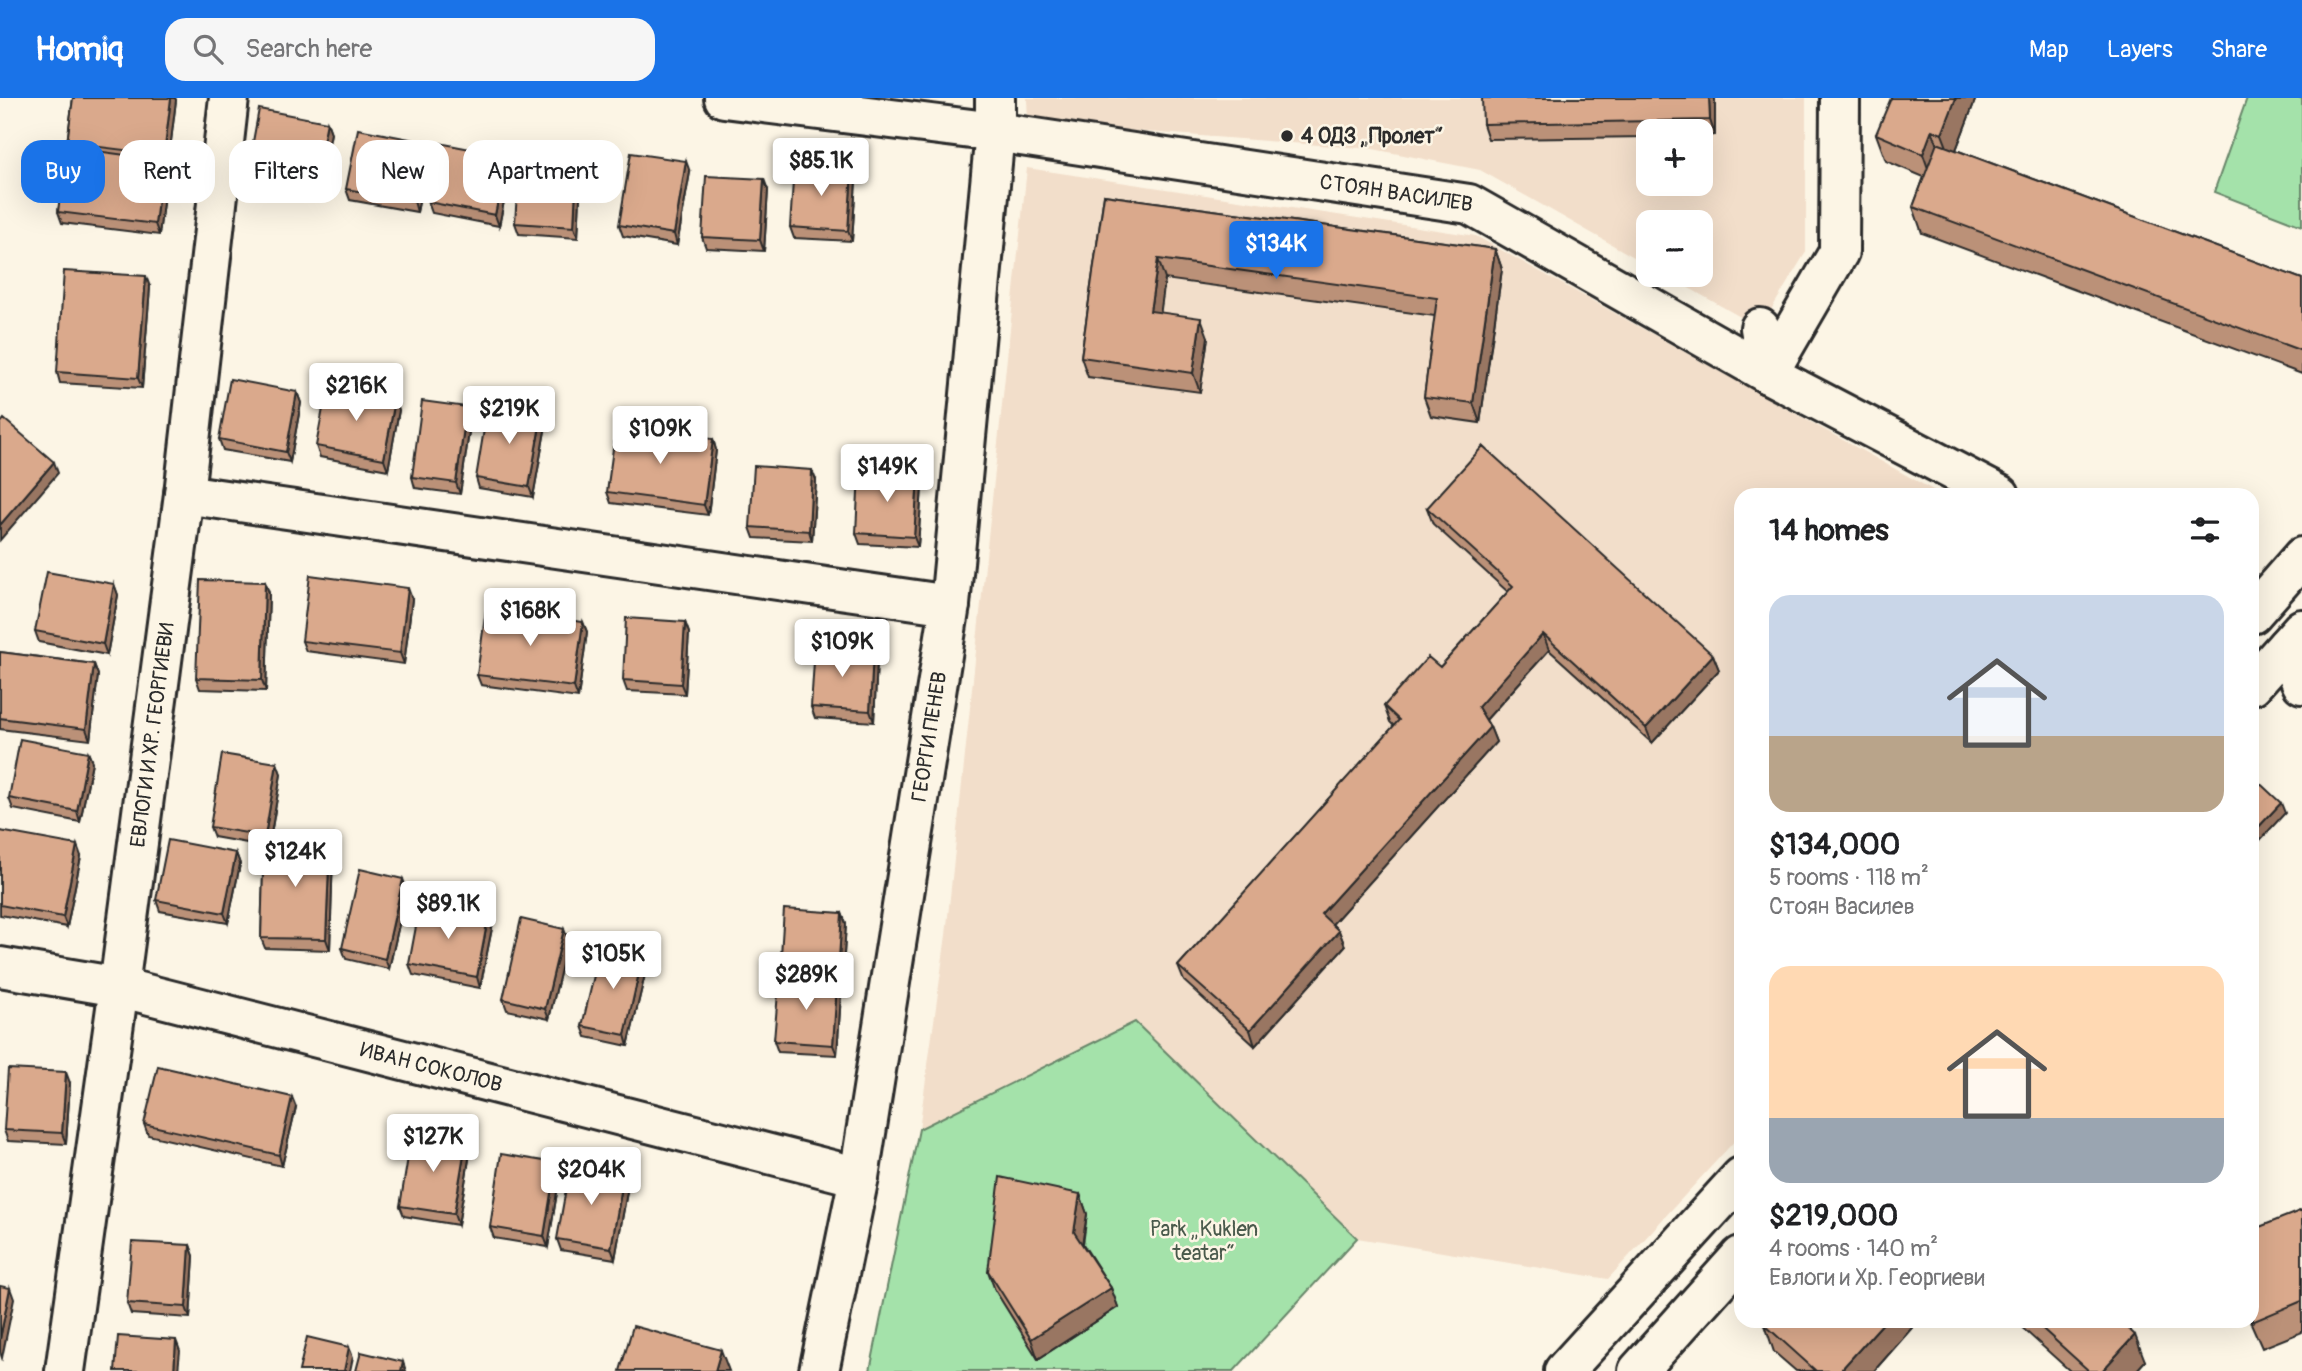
<!DOCTYPE html>
<html lang="en">
<head>
<meta charset="utf-8">
<style>
	body { margin:0; font-family:Pangolin,sans-serif; background:#f6f6f6; color:#202124; height:100vh; display:flex; flex-direction:column; font-size:26px; white-space:nowrap }
	* { box-sizing:border-box; margin:0 }
	p { font-size:23px; color:#757577 }
	.icon { flex:none; width:38px; height:38px; fill:none; stroke:currentColor; stroke-width:2; stroke-linecap:round; stroke-linejoin:round }
	.map { position:relative; flex:1; overflow:hidden }
	.drawer { position:absolute; left:1734px; top:390px; width:525px; height:840px; display:flex; flex-direction:column; background:#fff; border-radius:21px; box-shadow:0 7px 28px #0002 }
	.drawer>* { flex:none }
	.guide { position:absolute; left:21px; top:42px; width:665px; height:63px; display:flex; gap:14px }
	.buttons { position:absolute; left:1636px; top:21px; display:grid; gap:14px }
	.buttons a { display:grid; place-items:center; width:77px; height:77px; border-radius:14px; background:#fff; box-shadow:0 7px 28px #0002; font-size:35px }
	.price { position:absolute; translate:-50% -60px; padding:0 16px; border-radius:7px; background:#fff; color:#222; font-size:23px; line-height:46px; filter:drop-shadow(0 2px 4px #0008) }
	.price::after { content:''; position:absolute; left:50%; top:42px; width:21px; height:16px; margin-left:-10px; background:inherit; clip-path:polygon(0 0,100% 0,50% 100%) }
	.price.on { background:#1a73e8; color:#fff }
	ul { padding:0; list-style:none }
	li { display:grid; align-content:center; gap:14px; height:371px; padding:0 35px }
	li span { display:grid; place-items:center; height:217px; border-radius:21px; color:#555 }
	li>.icon { margin-inline-start:auto }
	span .icon { width:126px; height:126px; fill:#fffc; stroke-width:1 }
	li b { font-size:30px }
	h2 { display:flex; justify-content:space-between; align-items:center; height:84px; padding:0 35px; font-size:30px }
	.pill { padding:0 24px; border-radius:21px; background:#fff; box-shadow:0 7px 28px #0002; font-size:24px; line-height:63px }
	.pill.on { background:#1a73e8; color:#fff }
	header { display:flex; align-items:center; gap:42px; box-sizing:border-box; height:98px; padding:0 35px; background:#1a73e8; color:#fff }
	header strong { font-size:33px }
	nav { display:flex; gap:38px; margin-inline-start:auto; font-size:24px }
	.search { width:490px; height:63px; background:#f6f6f6; display:flex; align-items:center; gap:18px; box-sizing:border-box; padding:0 24px; border-radius:21px; color:#757577; font-size:26px }
	.map>svg:first-child { display:block }
</style>
</head>
<body>
<header>
<strong>Homiq</strong>
<div class="search"><svg class="icon" aria-label="search" viewBox="0 0 24 24"><circle cx="10" cy="10" r="6"/><path d="M15 15l6 6"/></svg>Search here</div>
<nav><a>Map</a><a>Layers</a><a>Share</a></nav>
</header>
<div class="map">
<svg width="2302" height="1273" viewBox="0 0 2302 1273">
	<rect width="100%" height="100%" fill="#fcf5e5"/>
	<filter id="ink" filterUnits="userSpaceOnUse"><feTurbulence type="fractalNoise" baseFrequency=".0143" numOctaves="2"/><feDisplacementMap in="SourceGraphic" scale="14" xChannelSelector="R" yChannelSelector="G"/><feConvolveMatrix kernelMatrix="1 2 1 2 8 2 1 2 1" color-interpolation-filters="sRGB"/></filter>
	<g filter="url(#ink)">
		<path fill="#f2deca" fill-rule="evenodd" d="M1027,0h779v154l-46,76 -94,-53h35v-53h-53v43l-168,-95 -107,-21 -345,-26zM1648,33h53v53h-53z
			M1027,70l449,68 466,259h-201v639l-133,145 -251,-41 -222,-216 -216,107 27,-194z"/>
		<path fill="#a4e2aa" stroke="#68866a" stroke-width="2" d="M2247,0h55v128l-88,-34z
			M1135,924l222,216 -123,133h-364l49,-242z"/>
		<g fill="none" stroke-linecap="round" stroke-linejoin="round">
			<g stroke="#2b2b2b" stroke-width="44">
				<g id="minor">
					<path id="s1" d="M724,0l271,34 474,72 299,170 232,121"/>
					<path d="M1760,230l8,46"/>
					<path d="M1768,276l71,-122 1,-154"/>
					<path d="M184,396l766,111"/>
					<path d="M2252,516l50,-57"/>
					<path d="M2286,549l16,37"/>
					<path d="M2252,587l50,-56"/>
					<path id="s2" d="M0,869l119,20 740,190"/>
					<path id="s3" d="M65,1273l54,-384 65,-493 45,-396"/>
					<path id="s4" d="M819,1273l40,-194 91,-572 45,-473v-34"/>
					<path d="M1564,1273l177,-194"/>
					<path d="M1638,1273l103,-115"/>
				</g>
			</g>
			<use href="#minor" stroke="#fcf5e5" stroke-width="38"/>
		</g>
		<path fill="#bb9178" stroke="#2b2b2b" stroke-width="2" d="M73,0h102l1,2 -8,66h-2l1,4 -8,65 -97,-12 -4,-11 11,-65 -2,-4z
			M1715,0v37l-14,1v-5h-53v6l-160,2 -5,-15z
			M1976,0l-20,52 346,129v95l-380,-141 -9,-26 11,-30 -38,-16 -10,-27z
			M327,24l4,11 -12,60 -67,-13 -4,-11z
			M425,44l4,10 -12,60 -67,-12 -4,-11z
			M511,68l-12,60 -67,-13 -4,-11z
			M577,68l4,10 -3,62 -59,-4 -4,-11z
			M690,74l-13,73 -54,-9 -4,-11z
			M856,82l-4,61 -58,-3 -4,-11z
			M768,92l-4,61 -58,-3 -4,-11z
			M1104,97l391,54 7,20 -22,154 -49,-7 -7,-19 11,-81 -270,-37 -5,33 48,25 -8,55 -112,-15 -7,-20z
			M150,189l-8,101 -82,-5 -3,-11z
			M297,294l4,11 -11,59 -67,-12 -4,-11z
			M395,302l4,10 -11,60 -68,-13 -4,-11z
			M471,320l-11,76 -45,-6 -3,-11z
			M546,327l-13,72 -54,-9 -3,-10z
			M713,341l3,11 -8,65 -97,-12 -4,-11z
			M816,382l-4,61 -58,-3 -4,-11z
			M922,388l-4,61 -58,-3 -4,-11z
			M1427,410l286,147 6,15 -67,73 -103,-93 -63,70 4,7 6,15 -164,182 7,7 6,15 -90,100 -71,-65 -6,-15 216,-240 -4,-4 -6,-16 56,-39 68,-75 -75,-68z
			M265,484l4,11 -3,98 -66,-2 -4,-11z
			M114,486l4,11 -11,60 -68,-13 -4,-11z
			M412,501l-8,65 -98,-13 -4,-10z
			M583,524l4,10 -9,66 -97,-13 -4,-10z
			M685,524l4,11 -4,61 -58,-3 -4,-11z
			M0,554l94,12 4,11 -8,65 -90,-11z
			M877,562l-3,62 -59,-4 -4,-11z
			M88,654l4,10 -12,60 -67,-13 -4,-11z
			M277,665l4,11 -11,66 63,12 -3,98 -65,-2 -4,-10 3,-92 -50,-9 -4,-10z
			M0,733l81,25 -14,71 -67,-12z
			M236,755l4,11 -12,59 -68,-12 -4,-11z
			M407,791l-18,80 -43,-10 -4,-11z
			M842,815l4,11 -4,60h-5l4,10 -4,61 -59,-3 -4,-11 10,-61 -4,-9z
			M492,830l-12,60 -67,-13 -4,-11z
			M568,842l-19,79 -42,-9 -4,-11z
			M647,868l-19,80 -42,-9 -4,-11z
			M70,985l-4,61 -58,-3 -4,-11z
			M296,1009l-14,59 -134,-31 -4,-11z
			M470,1055l-12,72 -54,-9 -4,-10z
			M560,1076l-12,73 -54,-9 -4,-11z
			M628,1088l-13,73 -54,-9 -4,-11z
			M1080,1096l7,20 -4,30 28,44 7,19 -80,52 -43,-69 -7,-19z
			M2302,1112v122l-40,16 -12,-27h2z
			M190,1147l4,11 -4,62 -59,-4 -4,-11z
			M1768,1223h150l-44,50h-78l-22,-19 -9,-27z
			M2017,1223h103l25,40 -9,10h-66l-51,-46z"/>
		<path fill="#997662" stroke="#2b2b2b" stroke-width="2" d="M171,0h4l1,2 -8,66 -4,-11z
			M1709,0h6v37l-5,-15z
			M1956,0h20l-24,62 -10,-26z
			M327,24l4,11 -12,60 -4,-11z
			M1932,32l10,26 -10,24 -9,-26z
			M425,44l4,10 -12,60 -3,-11z
			M507,58l4,10 -12,60 -4,-11z
			M163,62l4,10 -8,65 -4,-11z
			M686,63l4,11 -13,73 -3,-11z
			M577,68l4,10 -3,62 -4,-11z
			M852,72l4,10 -4,61 -4,-10z
			M764,81l4,11 -4,61 -4,-11z
			M1495,151l7,20 -22,154 -7,-20z
			M1158,161l7,20 -7,52 -8,-20z
			M146,178l4,11 -8,101 -4,-10z
			M1201,220l7,19 -8,55 -7,-19z
			M297,294l4,11 -11,59 -4,-10z
			M395,302l4,10 -11,60 -4,-11z
			M467,309l4,11 -11,76 -4,-11z
			M542,316l4,11 -13,72 -4,-10z
			M713,341l3,11 -8,65 -4,-10z
			M54,364l4,11 -58,67v-15z
			M812,372l4,10 -4,61 -3,-10z
			M918,378l4,10 -4,61 -4,-10z
			M265,484l4,11 -3,98 -4,-11z
			M114,486l4,11 -11,60 -4,-11z
			M408,490l4,11 -8,65 -4,-11z
			M583,524l4,10 -9,66 -4,-11z
			M685,524l4,11 -4,61 -4,-10z
			M1543,536l6,16 -65,72 -6,-15z
			M873,552l4,10 -3,62 -4,-11z
			M1713,557l6,15 -67,73 -6,-15z
			M94,566l4,11 -8,65 -4,-11z
			M1490,629l6,15 -169,188 -6,-16z
			M88,654l4,10 -12,60 -3,-11z
			M277,665l4,11 -12,72 -4,-10z
			M2281,705l4,10 -33,36v-15z
			M330,743l3,11 -3,98 -4,-11z
			M77,747l4,11 -14,71 -4,-10z
			M236,755l4,11 -12,59 -4,-10z
			M403,781l4,10 -18,80 -4,-10z
			M842,815l4,11 -4,60 -4,-10z
			M488,820l4,10 -12,60 -3,-11z
			M564,831l4,11 -19,79 -4,-10z
			M1339,833l6,15 -90,100 -5,-16z
			M643,857l4,11 -19,80 -3,-11z
			M837,885l4,11 -4,61 -4,-10z
			M66,974l4,11 -4,61 -4,-11z
			M292,999l4,10 -14,59 -3,-11z
			M466,1044l4,11 -12,72 -4,-11z
			M556,1065l4,11 -12,73 -4,-11z
			M624,1077l4,11 -13,73 -4,-11z
			M1080,1096l7,20 -6,37 -7,-19z
			M190,1147l4,11 -4,62 -4,-11z
			M10,1190l4,11 -12,59 -2,-6v-13z
			M1111,1190l7,19 -80,52 -7,-20z
			M1885,1223h33l-44,50h-34z
			M2135,1237l10,26 -9,10h-34z
			M176,1242l4,11 -2,20h-4z
			M349,1249l4,10 -3,14h-6z
			M721,1252l8,21h-14z
			M403,1264l3,9h-5z"/>
		<path fill="#daa98c" stroke="#2b2b2b" stroke-width="2" d="M73,0h98l-7,57 -97,-12z
			M1482,0h227l1,22 -227,4z
			M1891,0h65l-14,36 -10,-4 -9,24 -47,-20z
			M259,11l68,13 -12,60 -67,-13z
			M358,31l67,13 -11,59 -68,-12z
			M439,45l68,13 -12,59 -67,-13z
			M1937,45l365,136v72l-389,-144z
			M66,49l97,13 -8,64 -97,-12z
			M631,55l55,8 -12,73 -55,-9z
			M519,64l58,4 -3,61 -59,-4z
			M794,68l58,4 -4,61 -58,-4z
			M706,78l58,3 -4,61 -58,-3z
			M1104,97l391,54 -22,154 -49,-6 13,-99 -279,-39 -8,52 51,7 -8,55 -112,-16z
			M64,173l82,5 -8,102 -81,-6z
			M230,281l67,13 -11,60 -67,-13z
			M327,289l68,13 -11,59 -68,-13z
			M422,303l45,6 -11,76 -44,-6z
			M488,307l54,9 -13,73 -53,-9z
			M4,321l50,43 -54,63v-101z
			M616,329l97,12 -9,66 -97,-13z
			M1483,348l230,209 -67,73 -103,-94 -65,73 12,20 -169,187 18,17 -89,99 -72,-64 221,-246 -15,-14 44,-49 12,10 73,-81 -86,-78z
			M754,368l58,4 -3,61 -59,-4z
			M859,374l59,4 -4,61 -58,-4z
			M47,474l67,12 -11,60 -68,-13z
			M310,477l98,13 -8,65 -98,-12z
			M200,482l65,2 -3,98 -66,-2z
			M486,511l97,13 -9,65 -97,-12z
			M626,520l59,4 -4,62 -58,-4z
			M815,548l58,4 -3,61 -59,-4z
			M0,554l94,12 -8,65 -86,-11z
			M20,641l68,13 -11,59 -68,-13z
			M222,656l55,9 -12,73 -55,-9z
			M2252,678l29,27 -29,31z
			M0,733l77,14 -14,72 -63,-12z
			M264,741l66,2 -4,98 -65,-1z
			M168,742l68,13 -12,60 -68,-13z
			M360,771l43,10 -18,80 -43,-11z
			M420,807l68,13 -11,59 -68,-13z
			M784,811l58,4 -4,61 -58,-3z
			M521,821l43,10 -19,80 -42,-10z
			M601,848l42,9 -18,80 -43,-9z
			M779,882l58,3 -4,62 -59,-4z
			M158,968l134,31 -13,58 -135,-31z
			M8,971l58,3 -4,61 -58,-3z
			M412,1035l54,9 -12,72 -54,-8z
			M501,1056l55,9 -12,73 -54,-9z
			M570,1069l54,8 -13,73 -54,-9z
			M1000,1079l80,17 -6,38 37,56 -80,51 -43,-68z
			M2302,1112v91l-50,21v-92z
			M132,1144l58,3 -4,62 -59,-4z
			M0,1188l10,2 -10,51z
			M1768,1223h117l-45,50h-24l-51,-46z
			M2034,1223h86l15,14 -33,36h-13z
			M633,1228l88,24 -6,21h-95z
			M118,1238l58,4 -2,31h-59z
			M307,1239l42,10 -5,24h-45z
			M361,1254l42,10 -2,9h-45z"/>
	</g>
	<circle fill="#2b2b2b" stroke="#fcf5e5" stroke-width="2.5" cx="1287" cy="38" r="7"/>
	<g text-anchor="middle" dominant-baseline="central" stroke-width="5" stroke-linejoin="round" paint-order="stroke">
		<g font-size="21" font-weight="bold" fill="#2b2b2b" stroke="#fcf5e5" text-anchor="start">
			<text x="1301" y="38">4 ОДЗ „Пролет“</text>
		</g>
		<g font-size="21" fill="#2b2b2b" stroke="#fcf5e5">
			<text stroke="none"><textPath href="#s1" startOffset="679">СТОЯН ВАСИЛЕВ</textPath></text>
			<text stroke="none"><textPath href="#s3" startOffset="642">ЕВЛОГИ И ХР. ГЕОРГИЕВИ</textPath></text>
			<text stroke="none"><textPath href="#s4" startOffset="644">ГЕОРГИ ПЕНЕВ</textPath></text>
			<text stroke="none"><textPath href="#s2" startOffset="443">ИВАН СОКОЛОВ</textPath></text>
		</g>
		<g font-size="21" fill="#49594b" stroke="#fcf5e5">
			<text x="1204" y="1131">Park „Kuklen<tspan x="1204" dy="24">teatar“</tspan></text>
		</g>
	</g>
</svg>
<div class="buttons">
<a>+</a>
<a>−</a>
</div>
<b class="price" style="left:821px;top:100px">$85.1K</b>
<b class="price on" style="left:1276px;top:183px">$134K</b>
<b class="price" style="left:356px;top:325px">$216K</b>
<b class="price" style="left:509px;top:348px">$219K</b>
<b class="price" style="left:660px;top:368px">$109K</b>
<b class="price" style="left:887px;top:406px">$149K</b>
<b class="price" style="left:530px;top:550px">$168K</b>
<b class="price" style="left:842px;top:581px">$109K</b>
<b class="price" style="left:295px;top:791px">$124K</b>
<b class="price" style="left:448px;top:843px">$89.1K</b>
<b class="price" style="left:613px;top:893px">$105K</b>
<b class="price" style="left:806px;top:914px">$289K</b>
<b class="price" style="left:433px;top:1076px">$127K</b>
<b class="price" style="left:591px;top:1109px">$204K</b>
<div class="guide">
<a class="pill on">Buy</a>
<a class="pill">Rent</a>
<a class="pill">Filters</a>
<a class="pill">New</a>
<a class="pill">Apartment</a>
</div>
<section class="drawer">
<h2>14 homes<svg class="icon" aria-label="filters" viewBox="0 0 24 24"><path d="M4 7h16M4 17h16"/><circle cx="9" cy="7" r="2"/><circle cx="15" cy="17" r="2"/></svg></h2>
<ul>
<li><span style="background:linear-gradient(#c9d6e8 65%,#b9a48a 0)"><svg class="icon" aria-label="home" viewBox="0 0 24 24"><path d="M3 11l9-7 9 7M6 9v11h12V9"/></svg></span><div><b>$134,000</b><p>5 rooms · 118 m²</p><p>Стоян Василев</p></div></li>
<li><span style="background:linear-gradient(#ffd9b3 70%,#9aa5b1 0)"><svg class="icon" aria-label="home" viewBox="0 0 24 24"><path d="M3 11l9-7 9 7M6 9v11h12V9"/></svg></span><div><b>$219,000</b><p>4 rooms · 140 m²</p><p>Евлоги и Хр. Георгиеви</p></div></li>
</ul>
</section>
</div>
</body>
</html>
